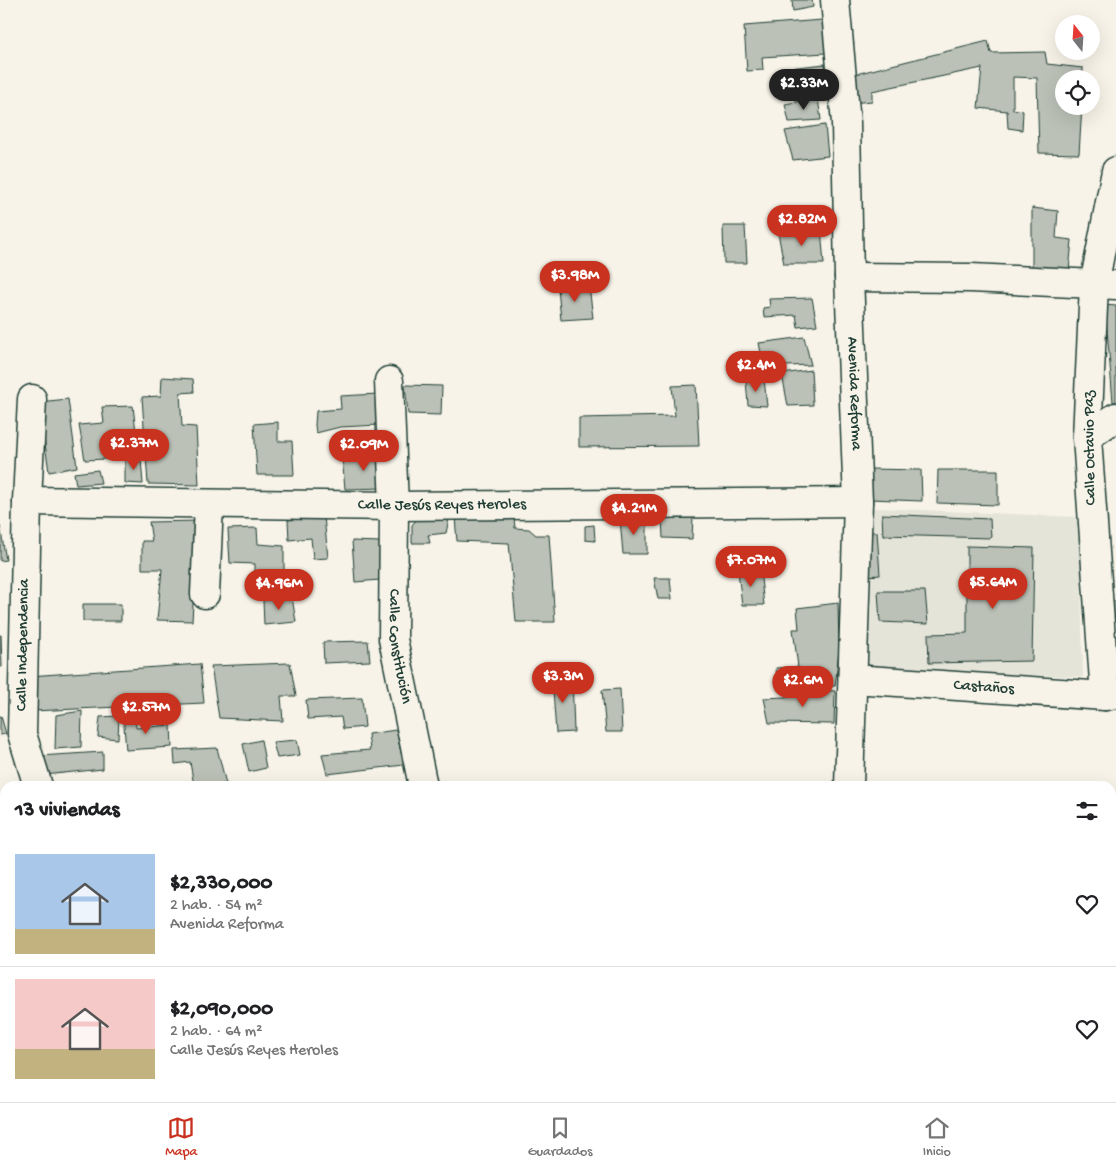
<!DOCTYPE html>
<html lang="es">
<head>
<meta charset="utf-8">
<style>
	body { margin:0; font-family:"Gochi Hand",sans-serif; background:#f6f6f6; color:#202124; height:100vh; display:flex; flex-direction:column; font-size:19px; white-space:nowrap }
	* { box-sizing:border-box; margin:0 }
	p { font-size:16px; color:#757577 }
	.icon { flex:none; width:28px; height:28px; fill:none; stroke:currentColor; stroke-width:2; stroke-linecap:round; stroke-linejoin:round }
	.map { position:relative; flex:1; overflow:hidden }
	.side { position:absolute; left:0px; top:781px; width:1116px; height:321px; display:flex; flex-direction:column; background:#fff; border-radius:15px 15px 0 0; box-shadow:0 5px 20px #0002 }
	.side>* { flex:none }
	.needle { width:32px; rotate:343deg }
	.controls { position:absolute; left:1055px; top:15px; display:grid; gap:10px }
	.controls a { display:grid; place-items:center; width:45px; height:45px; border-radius:50%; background:#fff; box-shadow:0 5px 20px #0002; font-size:25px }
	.price { position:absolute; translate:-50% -42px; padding:0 11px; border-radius:18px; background:#c8321e; color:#fff; font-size:16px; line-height:32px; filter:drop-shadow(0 1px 2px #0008) }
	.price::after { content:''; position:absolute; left:50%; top:30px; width:15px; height:11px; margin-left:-8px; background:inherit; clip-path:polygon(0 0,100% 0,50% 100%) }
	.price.current { background:#222; color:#fff }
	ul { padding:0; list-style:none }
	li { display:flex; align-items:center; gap:15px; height:125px; padding:0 15px }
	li+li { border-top:1px solid #e0e0e0 }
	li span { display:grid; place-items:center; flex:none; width:140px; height:100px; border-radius:0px; color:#555 }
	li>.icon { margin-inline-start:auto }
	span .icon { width:60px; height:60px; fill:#fffc; stroke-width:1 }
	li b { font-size:21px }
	h2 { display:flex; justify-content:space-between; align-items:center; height:60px; padding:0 15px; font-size:21px }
	.dock { display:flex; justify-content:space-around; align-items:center; height:70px; border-top:1px solid #e0e0e0; background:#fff; font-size:14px; color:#757577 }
	.dock a { display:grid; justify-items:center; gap:2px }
	.dock .current { color:#c8321e }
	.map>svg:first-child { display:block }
</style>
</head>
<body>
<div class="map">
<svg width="1116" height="1102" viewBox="0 0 1116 1102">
	<rect width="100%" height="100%" fill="#f7f3e8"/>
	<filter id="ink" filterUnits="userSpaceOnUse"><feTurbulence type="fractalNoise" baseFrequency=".02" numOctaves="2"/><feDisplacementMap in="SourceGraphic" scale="10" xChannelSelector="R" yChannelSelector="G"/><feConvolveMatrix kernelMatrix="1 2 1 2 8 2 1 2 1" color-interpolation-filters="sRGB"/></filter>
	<g filter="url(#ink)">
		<path fill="#e5e4d9" d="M854,507l226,10 3,160 -229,-9z"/>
		<path fill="#bbc1b6" stroke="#1f3d34" d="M792,0h20l1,7 -20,4z
			M822,20l4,33 -64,4 1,13 -16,1 -3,-45z
			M988,41l3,12 54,-1 2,12 36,4v11h-19v27h18l-3,48 -40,-1 -2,-75 -24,-1v32l10,2 -1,19 -14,-2 -1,-17 -29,-3 4,-40 -110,23v10l-20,2 -4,-27z
			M825,64l2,16 -21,1 2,9 -25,2 -3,-23z
			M818,98l3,22 -32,2 -4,-18z
			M825,125l3,31 -35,4 -8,-29z
			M1032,208l26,3 -2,27 16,2 -3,31 -37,-2z
			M723,226h22l2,37h-23z
			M821,229l3,35h-40l-6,-31z
			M589,286l4,32 -32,2 -3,-31z
			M812,298l5,27 -19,2 -2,-12 -32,2 -1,-9 7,-1 -1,-8z
			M1105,305l11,1v96h-3z
			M804,337l7,28 -47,2 -5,-24z
			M811,370l2,35 -25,1 -6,-32z
			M162,377l31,2 1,13 -14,1 2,33 14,1 3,58 -51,-1 -6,-87 19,-1z
			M764,379l3,27 -19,-1 -2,-25z
			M405,385l37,1 -1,29 -33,-1z
			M696,385l3,61 -120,1v-29l96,-2 -3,-30z
			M378,394l2,31 -40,2 -24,6 -1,-8 1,-14 25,-2 -1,-13z
			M68,399l9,68 -28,5 -10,-70z
			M133,406l5,44 -13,1v7l-40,2 -6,-35 25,-2 -2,-16z
			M278,422v19h14l2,34h-37l-3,-51z
			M382,456l3,32 -40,1 -3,-32z
			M125,458l16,1 2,25 -18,-1z
			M870,469l51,1 1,31 -52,-2z
			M98,470l3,13 -25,2 -2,-12z
			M938,470h60v35l-61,-2z
			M882,514l108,5 1,19 -108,-3z
			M324,516l4,42 -15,1 -2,-21 -22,2 -1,-20z
			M693,516l-1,23 -29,-1 -1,-20z
			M418,518l31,1 -3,14 -18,2 2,8h-18v-18z
			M455,518h59l1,10 14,1 7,6h13l6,87h-39l-7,-79 -52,-2z
			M620,519l27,1v34h-24z
			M198,521l-6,100 -35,-1 5,-51h-20v-28h10l-3,-19z
			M594,525l1,16 -10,-1v-14z
			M0,526l6,34 -6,1z
			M257,528l1,16 26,2v45l-29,-3v-24l-25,-1 -2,-34z
			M863,532h14l3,43 -15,1z
			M352,541l28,1v38l-25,2z
			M967,546l67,2 -2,113 -103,2 -1,-29 39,-1z
			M760,570l4,35h-22l-4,-34z
			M654,578h16l2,21h-14z
			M878,591h47l3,33 -48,-2z
			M292,597l4,25 -32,3 -1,-25z
			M1113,601h3v20l-3,1z
			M838,603l1,48 -4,35h-8l-2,-10 -13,1v9h-9l-2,-8 -10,1 2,9 -15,2 -2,-22 22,-1 -5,-38h6l-2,-21z
			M83,604h38v17h-38z
			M0,635h1l1,32h-2z
			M368,641l2,20 -46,2 -1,-21z
			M290,663l6,33h-15l2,25 -64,-3 -8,-52z
			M200,664l4,39 -171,8 -4,-35z
			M572,675l2,57 -18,1 -4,-57z
			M620,689l2,43h-16l-4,-42z
			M806,689l29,2 -1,33 -65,-1 -5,-25 42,-2z
			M362,698l3,29 -22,2 -2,-12 -33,2 -2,-19z
			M82,711l-1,36 -26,2 1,-34z
			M135,713l1,15 35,-3 1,22 -46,3 -3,-36z
			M0,716h1l5,18 -6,1z
			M119,716l-1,23 -20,-2 2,-20z
			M396,730l8,35 -77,9 -5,-20 48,-4 -2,-16z
			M261,740l5,28 -17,4 -6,-28z
			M297,740l3,15 -23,3 -4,-16z
			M217,748l9,36 -17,2h-15l-4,-24 -15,2 -1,-14z
			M103,752v17l-59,6 -5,-19z
			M5,814v36l-5,-25v-10z
			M1116,868v40h-5v-39z
			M150,1098h39l1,4h-38z"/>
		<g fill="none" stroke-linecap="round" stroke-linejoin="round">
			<g stroke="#1f3d34" stroke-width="31">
				<g id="minor">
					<path id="s1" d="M835,0l11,123 3,154 9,225 -9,284"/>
					<path d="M849,277l122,1 145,7"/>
					<path id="s2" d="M389,381l5,125 -1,133 30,147"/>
					<path d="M32,399l-5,102 -5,233 16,52"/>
					<path d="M1087,437l29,-20"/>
					<path id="s3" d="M27,501l367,5 464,-4"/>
					<path d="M205,594l4,-90"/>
					<path id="s4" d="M853,679l252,17 11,-2"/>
					<path d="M1105,696l-18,-259 7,-152 22,-114"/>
					<path d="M1111,860l5,-1"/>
					<path d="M1111,967h5"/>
					<path d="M129,1098l1,4"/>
					<path d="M486,1098l1,4"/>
					<path d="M881,1098l1,4"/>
					<path d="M962,1102v-4"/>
					<path d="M1093,1102v-4"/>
				</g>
			</g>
			<use href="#minor" stroke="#f7f3e8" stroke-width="28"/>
		</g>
	</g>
	<g text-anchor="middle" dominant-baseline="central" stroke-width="5" stroke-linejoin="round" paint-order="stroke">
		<g font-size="16" fill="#1f3d34" stroke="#f7f3e8">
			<text stroke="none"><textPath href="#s1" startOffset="394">Avenida Reforma</textPath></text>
			<text transform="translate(1091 448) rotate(-91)">Calle Octavio Paz</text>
			<text stroke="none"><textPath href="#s3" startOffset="415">Calle Jesús Reyes Heroles</textPath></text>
			<text transform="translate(24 645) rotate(-89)">Calle Independencia</text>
			<text stroke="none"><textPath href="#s2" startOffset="266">Calle Constitución</textPath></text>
			<text stroke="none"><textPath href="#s4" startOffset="131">Castaños</textPath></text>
		</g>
	</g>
</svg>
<div class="controls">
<a><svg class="needle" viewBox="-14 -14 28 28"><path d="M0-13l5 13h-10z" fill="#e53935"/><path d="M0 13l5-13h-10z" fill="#757577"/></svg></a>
<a><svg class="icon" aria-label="locate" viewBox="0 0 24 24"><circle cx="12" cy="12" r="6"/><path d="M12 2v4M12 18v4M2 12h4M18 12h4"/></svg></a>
</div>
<b class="price current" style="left:804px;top:111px">$2.33M</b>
<b class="price" style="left:802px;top:247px">$2.82M</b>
<b class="price" style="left:575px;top:303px">$3.98M</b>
<b class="price" style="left:756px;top:393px">$2.4M</b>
<b class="price" style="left:134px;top:471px">$2.37M</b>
<b class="price" style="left:364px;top:472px">$2.09M</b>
<b class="price" style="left:634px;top:536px">$4.21M</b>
<b class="price" style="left:751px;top:588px">$7.07M</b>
<b class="price" style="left:993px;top:610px">$5.64M</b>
<b class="price" style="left:279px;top:611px">$4.96M</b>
<b class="price" style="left:563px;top:704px">$3.3M</b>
<b class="price" style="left:803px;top:708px">$2.6M</b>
<b class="price" style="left:146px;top:735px">$2.57M</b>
<section class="side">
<h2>13 viviendas<svg class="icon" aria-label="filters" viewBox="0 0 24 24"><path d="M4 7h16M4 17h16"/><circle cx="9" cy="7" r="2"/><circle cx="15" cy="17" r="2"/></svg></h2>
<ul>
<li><span style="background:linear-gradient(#a9c7e8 75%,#c2b280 0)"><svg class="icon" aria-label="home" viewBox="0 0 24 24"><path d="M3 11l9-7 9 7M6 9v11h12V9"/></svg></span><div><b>$2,330,000</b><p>2 hab. · 54 m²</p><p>Avenida Reforma</p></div><svg class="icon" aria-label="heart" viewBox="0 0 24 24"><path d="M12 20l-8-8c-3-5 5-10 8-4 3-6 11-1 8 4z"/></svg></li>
<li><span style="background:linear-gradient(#f6c9c9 70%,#c2b280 0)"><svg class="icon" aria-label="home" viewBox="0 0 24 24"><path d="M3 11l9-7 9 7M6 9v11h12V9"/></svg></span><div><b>$2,090,000</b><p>2 hab. · 64 m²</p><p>Calle Jesús Reyes Heroles</p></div><svg class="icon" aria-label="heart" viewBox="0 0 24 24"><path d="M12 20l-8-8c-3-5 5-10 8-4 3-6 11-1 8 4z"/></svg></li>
</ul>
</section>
</div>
<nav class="dock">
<a class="current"><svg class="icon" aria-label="map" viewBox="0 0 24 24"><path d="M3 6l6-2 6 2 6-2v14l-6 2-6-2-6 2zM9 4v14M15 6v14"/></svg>Mapa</a>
<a><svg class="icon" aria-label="saved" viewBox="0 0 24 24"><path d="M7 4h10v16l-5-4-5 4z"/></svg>Guardados</a>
<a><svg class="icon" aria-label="home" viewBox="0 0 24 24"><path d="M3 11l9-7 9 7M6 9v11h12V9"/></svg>Inicio</a>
</nav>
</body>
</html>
